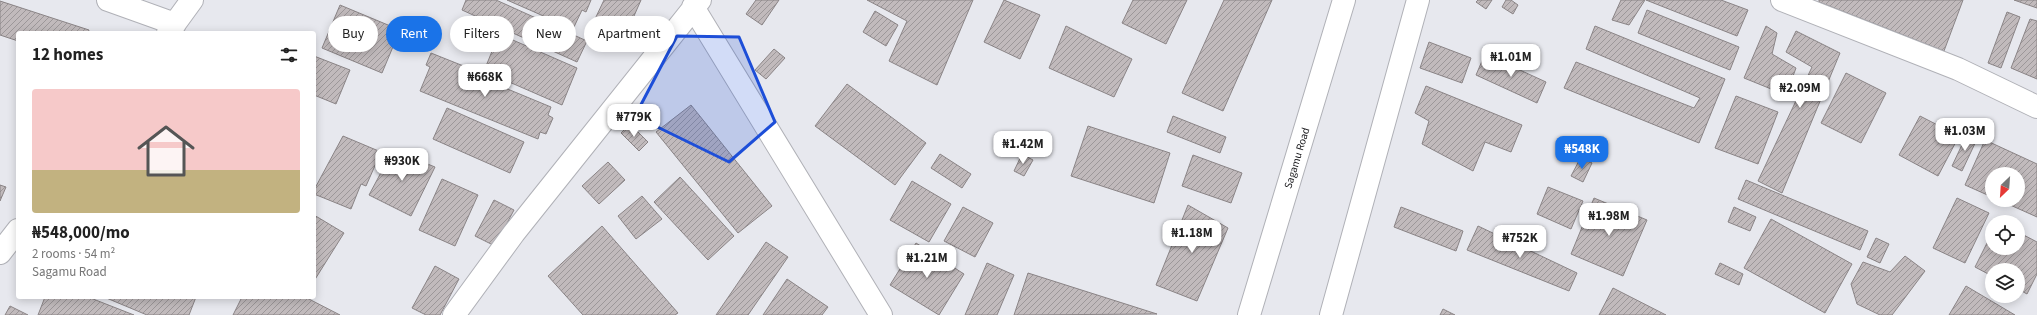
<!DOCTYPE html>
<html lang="en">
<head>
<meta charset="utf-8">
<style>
	body { margin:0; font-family:"Source Sans 3",sans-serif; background:#f6f6f6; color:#222; height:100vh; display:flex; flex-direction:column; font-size:15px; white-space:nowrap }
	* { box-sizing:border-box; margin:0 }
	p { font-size:13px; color:#767676 }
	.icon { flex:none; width:22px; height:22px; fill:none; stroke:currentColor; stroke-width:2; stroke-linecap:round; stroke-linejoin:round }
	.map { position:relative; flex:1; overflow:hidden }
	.drawer { position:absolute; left:16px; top:31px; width:300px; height:268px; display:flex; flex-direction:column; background:#fff; border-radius:4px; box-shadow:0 2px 10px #0003 }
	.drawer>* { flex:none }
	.banner { position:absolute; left:328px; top:16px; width:380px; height:36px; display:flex; gap:8px }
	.needle { width:26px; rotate:205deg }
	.controls { position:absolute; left:1985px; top:167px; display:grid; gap:8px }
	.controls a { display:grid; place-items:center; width:40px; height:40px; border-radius:50%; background:#fff; box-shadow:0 2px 10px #0003; font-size:20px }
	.price { position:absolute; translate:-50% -34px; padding:0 9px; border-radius:8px; background:#fff; color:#222; font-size:13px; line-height:26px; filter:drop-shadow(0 1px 2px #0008) }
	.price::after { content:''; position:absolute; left:50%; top:24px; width:12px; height:9px; margin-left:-6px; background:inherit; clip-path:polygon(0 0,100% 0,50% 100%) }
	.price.on { background:#1a73e8; color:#fff }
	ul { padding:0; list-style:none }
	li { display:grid; align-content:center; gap:8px; height:212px; padding:0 16px }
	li+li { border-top:1px solid #e0e0e0 }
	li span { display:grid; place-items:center; height:124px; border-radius:4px; color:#555 }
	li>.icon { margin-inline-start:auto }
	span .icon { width:72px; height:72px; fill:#fffc; stroke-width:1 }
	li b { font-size:17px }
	h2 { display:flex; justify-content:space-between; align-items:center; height:48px; padding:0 16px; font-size:17px }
	.tag { padding:0 14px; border-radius:18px; background:#fff; box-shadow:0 2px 10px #0003; font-size:14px; line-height:36px }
	.tag.on { background:#1a73e8; color:#fff }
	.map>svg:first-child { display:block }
</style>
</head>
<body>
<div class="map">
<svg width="2037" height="315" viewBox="0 0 2037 315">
	<defs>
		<pattern id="building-hatch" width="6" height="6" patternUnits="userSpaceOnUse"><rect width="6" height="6" fill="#c1babc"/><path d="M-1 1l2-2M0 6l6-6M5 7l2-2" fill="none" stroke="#9c9799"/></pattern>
	</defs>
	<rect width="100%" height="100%" fill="#e7e8ee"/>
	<path fill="url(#building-hatch)" stroke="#8a8486" d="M466,0h30l91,41 -10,21 -115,-52z
		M507,0h84l-5,12 -4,-2 -9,19z
		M604,0h37l-14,32 -32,-13z
		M756,0h23l-17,25 -16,-11z
		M867,0h106l-36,85 -48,-24 18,-40z
		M1004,0l36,15 -20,44 -36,-17z
		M1133,0h54l-21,44 -44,-21z
		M1224,0h48l-49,111 -41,-18z
		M1478,0h14l-6,9 -10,-7z
		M1506,0h5l7,5 -5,9 -11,-7z
		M1621,0h24l-16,25 -17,-5z
		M1646,0h75l27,10 -11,26z
		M1819,0h144l-19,51 -125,-49z
		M2014,0h23v8z
		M0,1l89,29 -1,3h-70v8l-18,-6z
		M340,5l60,25 -18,43 -60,-25z
		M1647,10l92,37 -9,23 -92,-37z
		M875,11l23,14 -12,21 -23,-14z
		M2007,12l13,5 -19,51 -13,-5z
		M2030,19l7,2v58l-26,-11z
		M1066,26l66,33 -18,38 -65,-29z
		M1595,26l130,53 -26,64 -135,-55 12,-26 118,46 6,-10 -114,-49z
		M1766,26l11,7 -5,21 24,14 -10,27 -42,-17z
		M1796,31l44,22 -58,140 -24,-12 54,-114 -26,-15z
		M499,34l78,34 -15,37 -78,-34z
		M1429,42l42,16 -9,25 -42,-15z
		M774,49l11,9 -19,21 -11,-9z
		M431,53l35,14 -2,4 87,36 -3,8 5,3 -7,16 -6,-2 -2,7 -118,-48 10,-24 -4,-2z
		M1485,54l61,28 -9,21 -61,-28z
		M314,56l36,14 -14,34 -22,-9z
		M1846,73l40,20 -25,50 -40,-20z
		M847,84l79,59 -31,42 -80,-59z
		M1426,86l96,39 -11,27 -26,-10 -12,29 -51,-27 7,-23 -14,-8z
		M1736,96l42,16 -20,52 -43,-16z
		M691,105l81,101 -34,27 -82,-101z
		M447,108l77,34 -14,31 -77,-34z
		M1173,116l53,21 -6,16 -53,-21z
		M1920,116l39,20 -21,40 -39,-21z
		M630,124l18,18 -9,9 -18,-18z
		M1088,126l82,27 -16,50 -83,-27z
		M1968,132l10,5 -16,34 -10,-5z
		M343,136l38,16 -15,34 -5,-2 -10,25 -37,-15v-4z
		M1985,140l52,24v53l-38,-17h19v-26h-26v23l-27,-12z
		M393,150l42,17 -24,49 -42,-21z
		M940,154l31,20 -9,14 -31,-20z
		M1022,154l11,6 -9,16 -10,-5z
		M1193,155l49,18 -11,30 -49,-17z
		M1581,157l11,6 -9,19 -12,-6z
		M608,162l17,18 -26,24 -17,-18z
		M680,177l54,59 -26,24 -54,-58z
		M442,179l36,16 -23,51 -36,-16z
		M1746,180l122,51 -8,19 -122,-51z
		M912,181l39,23 -22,38 -39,-22z
		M0,185l6,2 -6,14z
		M1548,187l35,14 -12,28 -34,-15z
		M642,196l20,23 -26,20 -18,-23z
		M1594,198l53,22 -24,56 -52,-22z
		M1957,198l32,15 -24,50 -32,-15z
		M494,200l20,10 -19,36 -20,-10z
		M1188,205l40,23 -31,73 -41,-16z
		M963,207l30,16 -18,34 -31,-16z
		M1401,207l62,24 -7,20 -62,-24z
		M1734,207l22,10 -6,14 -22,-9z
		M314,215l30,18 -30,48z
		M1771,219l81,45 -27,49 -81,-45z
		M602,226l76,87 -3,2h-92l-35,-39z
		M1478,226l99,47 -8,18 -102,-41z
		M2018,232l19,10v32l-10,20 -9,-5v-19h-26v6l-17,-9 17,-34v15h26z
		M1876,238l13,6 -9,19 -13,-6z
		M766,242l22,15 -40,58h-32z
		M916,243l48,31 -25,41 -49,-30z
		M1905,256l20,15 -33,44h-12l-23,-11 -6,-20 12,-22 27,10z
		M987,263l27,12 -17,40h-32z
		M1720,263l23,11 -4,11 -24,-11z
		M435,266l24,13 -19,36h-14l-14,-7z
		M1028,273l129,41 -143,1z
		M787,279l41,28 -6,8h-59z
		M1966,286l49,29h-66z
		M1613,288l53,27h-67z
		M45,297h43l46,18h-96z
		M104,297h92l-7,18h-42z
		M242,297h63l35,18h-107z
		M10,306l18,9h-23z
		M1443,309l12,6h-15z"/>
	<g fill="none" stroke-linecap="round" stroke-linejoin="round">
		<g stroke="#b0b1b7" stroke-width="24">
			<path id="street" d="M108,0l67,24
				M1782,0l176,69 79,38
				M693,7l188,308
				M168,33l24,-33
				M0,253l18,-23
				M454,315l60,-82 186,-233
				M1331,315l87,-315"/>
		</g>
		<g stroke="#b0b1b7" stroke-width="24">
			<path id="highway" d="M1249,315l95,-315"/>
		</g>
		<use href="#street" stroke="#fff" stroke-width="22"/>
		<use href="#highway" stroke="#fff" stroke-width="22"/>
	</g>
	<path fill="#1d4ed8" fill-opacity="0.2" stroke="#1d4ed8" stroke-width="3" stroke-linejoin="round" d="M677,36l62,1 36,85 -46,40 -94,-46z"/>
	<g text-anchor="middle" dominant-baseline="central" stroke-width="3" stroke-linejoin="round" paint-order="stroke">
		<g font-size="11" fill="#212124" stroke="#fff">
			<text transform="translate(1297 158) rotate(-73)">Sagamu Road</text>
		</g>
	</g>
</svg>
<div class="controls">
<a><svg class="needle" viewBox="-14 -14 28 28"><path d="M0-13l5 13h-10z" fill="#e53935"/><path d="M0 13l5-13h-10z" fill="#767676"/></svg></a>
<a><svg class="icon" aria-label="locate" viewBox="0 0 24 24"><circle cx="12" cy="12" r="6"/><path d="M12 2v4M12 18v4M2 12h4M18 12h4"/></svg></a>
<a><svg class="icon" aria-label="layers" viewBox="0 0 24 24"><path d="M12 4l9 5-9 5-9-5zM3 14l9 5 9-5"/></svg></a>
</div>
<b class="price" style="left:1511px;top:78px">₦1.01M</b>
<b class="price" style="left:485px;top:98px">₦668K</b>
<b class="price" style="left:1800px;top:109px">₦2.09M</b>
<b class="price" style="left:634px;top:138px">₦779K</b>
<b class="price" style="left:1965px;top:152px">₦1.03M</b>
<b class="price" style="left:1023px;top:165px">₦1.42M</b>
<b class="price on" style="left:1582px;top:170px">₦548K</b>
<b class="price" style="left:402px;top:182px">₦930K</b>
<b class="price" style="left:1609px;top:237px">₦1.98M</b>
<b class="price" style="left:1192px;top:254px">₦1.18M</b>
<b class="price" style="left:1520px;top:259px">₦752K</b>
<b class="price" style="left:927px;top:279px">₦1.21M</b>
<div class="banner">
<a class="tag">Buy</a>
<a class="tag on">Rent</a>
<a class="tag">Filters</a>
<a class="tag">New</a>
<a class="tag">Apartment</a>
</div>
<section class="drawer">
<h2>12 homes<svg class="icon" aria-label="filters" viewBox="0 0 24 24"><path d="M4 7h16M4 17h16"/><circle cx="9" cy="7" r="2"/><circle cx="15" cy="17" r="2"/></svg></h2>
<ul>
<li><span style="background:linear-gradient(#f6c9c9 65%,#c2b280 0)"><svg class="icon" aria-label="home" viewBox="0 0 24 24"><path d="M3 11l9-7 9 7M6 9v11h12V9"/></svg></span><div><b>₦548,000/mo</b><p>2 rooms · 54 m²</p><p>Sagamu Road</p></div></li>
</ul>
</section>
</div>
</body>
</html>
